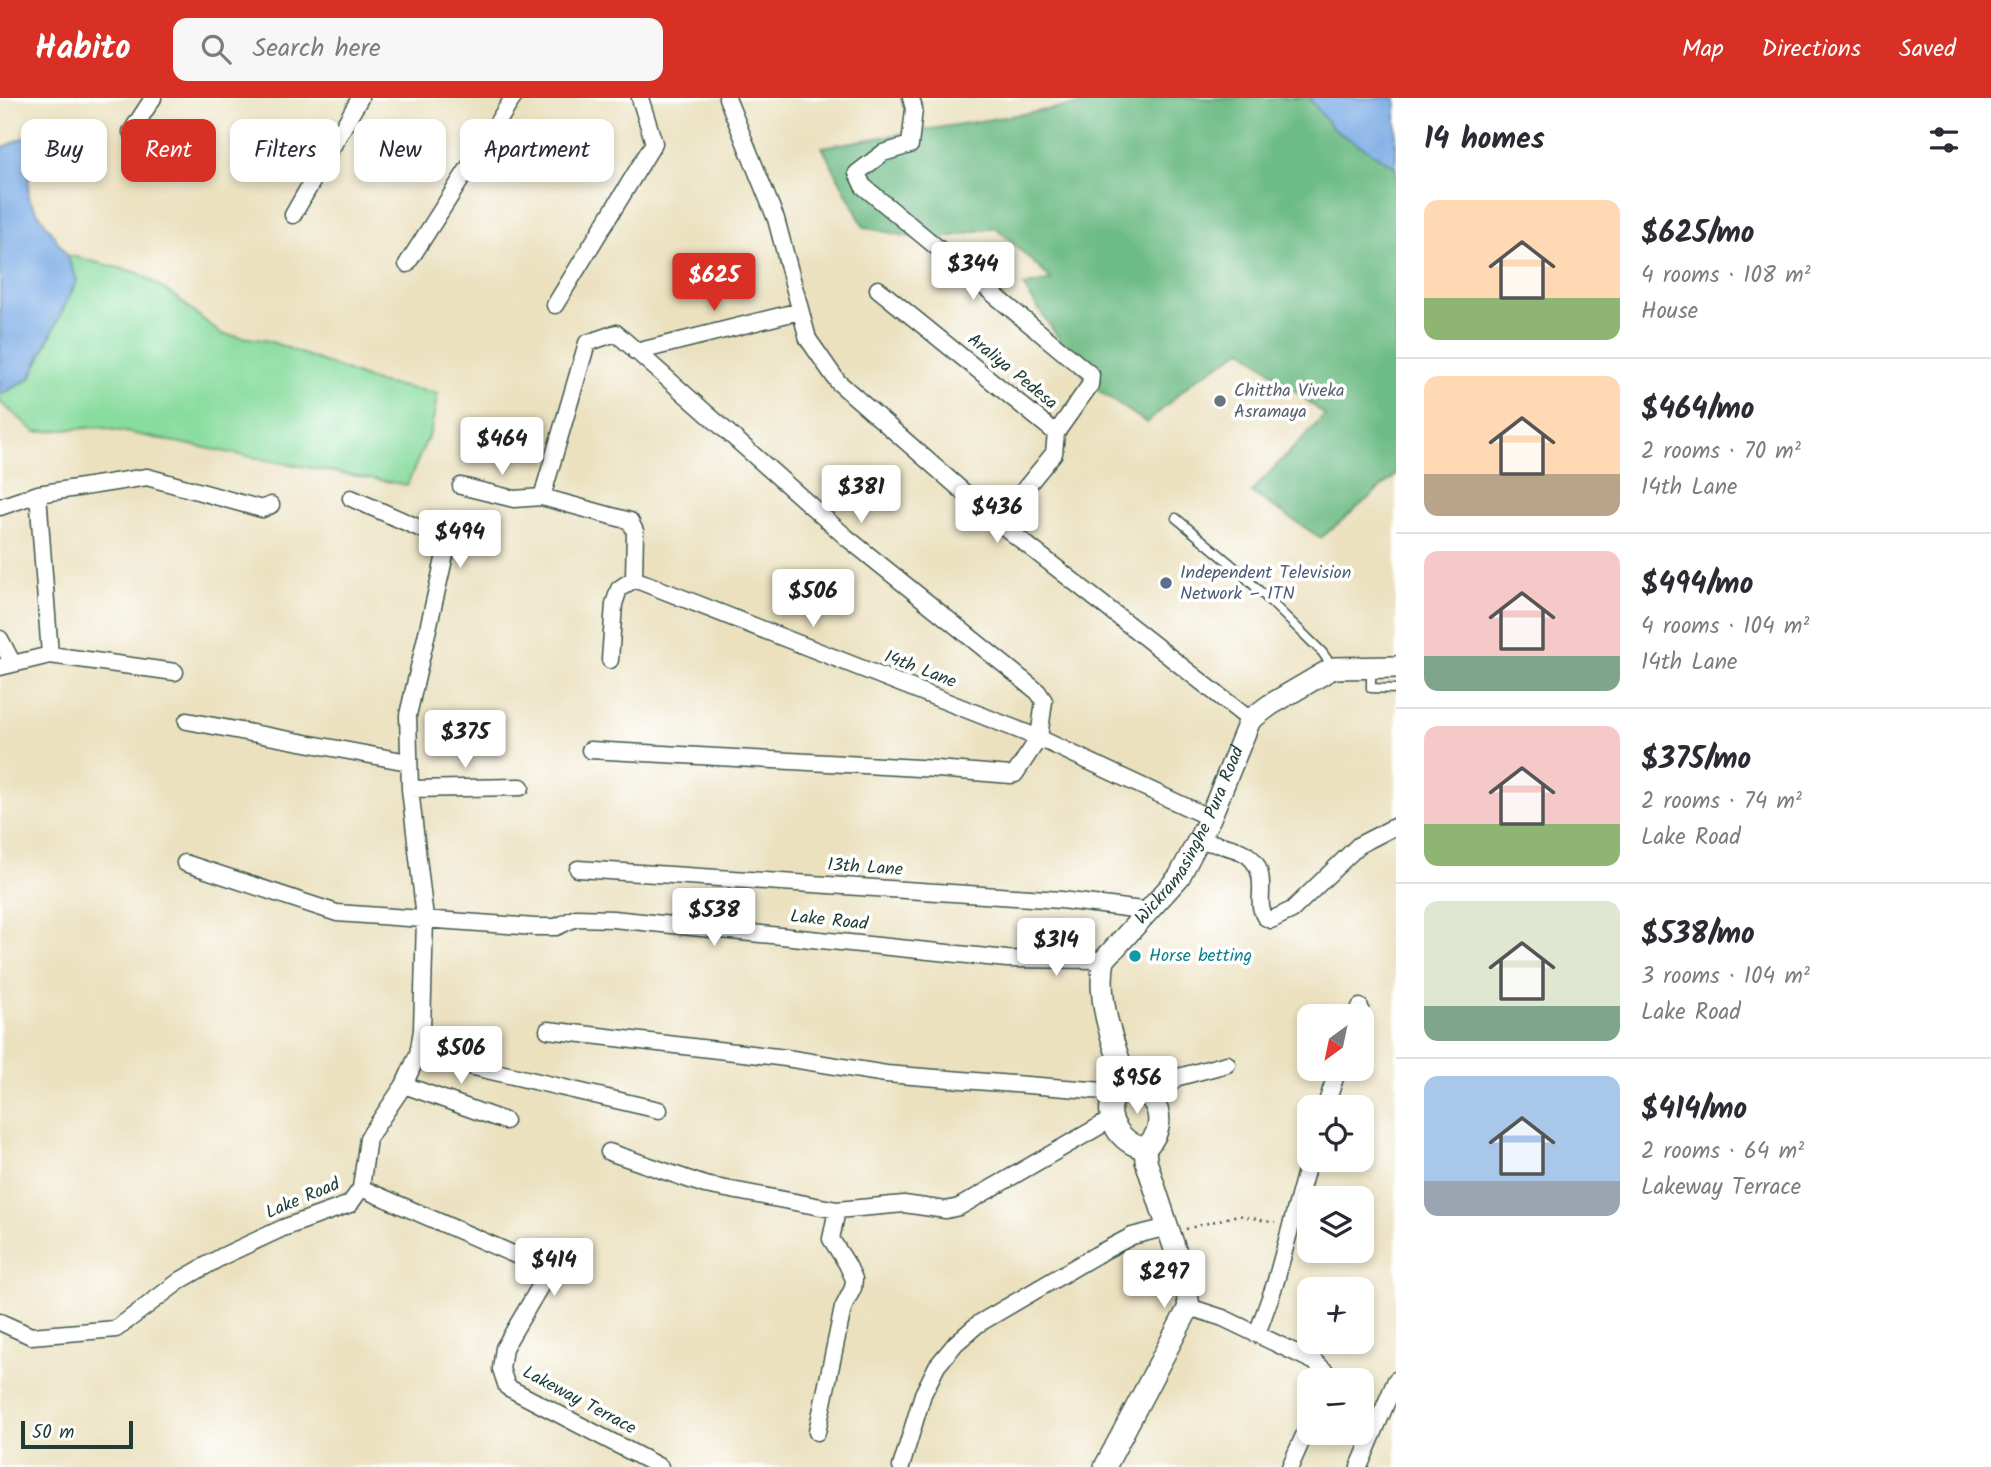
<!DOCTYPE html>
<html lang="en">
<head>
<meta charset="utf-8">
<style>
	body { margin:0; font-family:Kalam,sans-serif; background:#f7f7f7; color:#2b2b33; height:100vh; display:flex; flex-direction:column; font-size:26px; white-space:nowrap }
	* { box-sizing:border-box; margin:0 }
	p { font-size:23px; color:#7c7c81 }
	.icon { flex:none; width:38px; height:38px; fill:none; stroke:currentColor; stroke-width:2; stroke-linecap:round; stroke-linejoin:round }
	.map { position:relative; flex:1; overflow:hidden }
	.side { display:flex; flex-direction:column; background:#fff; width:595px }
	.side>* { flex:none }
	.hud { position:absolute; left:21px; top:21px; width:665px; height:63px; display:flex; gap:14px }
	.needle { width:46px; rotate:213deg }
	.tools { position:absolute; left:1297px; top:906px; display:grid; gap:14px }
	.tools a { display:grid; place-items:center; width:77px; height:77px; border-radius:14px; background:#fff; box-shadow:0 4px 10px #0003; font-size:35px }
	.scale { position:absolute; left:21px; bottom:18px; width:112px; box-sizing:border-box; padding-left:7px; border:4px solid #1f3d34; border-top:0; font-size:19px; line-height:24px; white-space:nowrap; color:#1f3d34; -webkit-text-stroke:5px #fff; paint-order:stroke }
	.price { position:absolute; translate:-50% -60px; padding:0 16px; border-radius:7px; background:#fff; color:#222; font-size:23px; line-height:46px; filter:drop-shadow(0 2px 4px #0008) }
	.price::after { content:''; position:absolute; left:50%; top:42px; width:21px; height:16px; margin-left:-10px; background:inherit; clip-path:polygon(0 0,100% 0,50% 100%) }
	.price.selected { background:#d93025; color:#fff }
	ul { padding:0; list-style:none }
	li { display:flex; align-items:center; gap:21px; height:175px; padding:0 28px }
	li+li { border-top:2px solid #e1e1e2 }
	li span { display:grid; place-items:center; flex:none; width:196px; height:140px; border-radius:14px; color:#555 }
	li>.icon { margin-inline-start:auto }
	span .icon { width:84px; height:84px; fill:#fffc; stroke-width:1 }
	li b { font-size:30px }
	h2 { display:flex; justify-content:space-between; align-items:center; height:84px; padding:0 28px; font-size:30px }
	.tag { padding:0 24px; border-radius:14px; background:#fff; box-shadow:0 4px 10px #0003; font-size:24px; line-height:63px }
	.tag.selected { background:#d93025; color:#fff }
	header { display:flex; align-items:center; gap:42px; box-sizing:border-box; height:98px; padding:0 35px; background:#d93025; color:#fff }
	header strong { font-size:33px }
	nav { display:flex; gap:38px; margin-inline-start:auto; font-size:24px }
	.search { width:490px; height:63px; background:#f7f7f7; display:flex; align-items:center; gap:18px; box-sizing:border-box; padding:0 24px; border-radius:14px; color:#7c7c81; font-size:26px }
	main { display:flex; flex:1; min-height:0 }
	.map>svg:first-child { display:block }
</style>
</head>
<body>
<header>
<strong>Habito</strong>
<div class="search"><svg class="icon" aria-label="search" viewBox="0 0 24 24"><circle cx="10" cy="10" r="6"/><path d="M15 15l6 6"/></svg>Search here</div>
<nav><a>Map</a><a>Directions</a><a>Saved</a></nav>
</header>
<main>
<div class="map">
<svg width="1396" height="1369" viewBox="0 0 1396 1369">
	<rect width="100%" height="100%" fill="#fff"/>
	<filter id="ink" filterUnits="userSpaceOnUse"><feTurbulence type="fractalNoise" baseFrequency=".0143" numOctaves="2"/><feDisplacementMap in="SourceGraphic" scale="14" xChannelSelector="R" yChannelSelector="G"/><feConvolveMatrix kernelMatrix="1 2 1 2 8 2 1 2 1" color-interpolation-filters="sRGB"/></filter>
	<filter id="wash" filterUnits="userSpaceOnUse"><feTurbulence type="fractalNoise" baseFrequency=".00686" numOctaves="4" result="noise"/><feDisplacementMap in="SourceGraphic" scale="28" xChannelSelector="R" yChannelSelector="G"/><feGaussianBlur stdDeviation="1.57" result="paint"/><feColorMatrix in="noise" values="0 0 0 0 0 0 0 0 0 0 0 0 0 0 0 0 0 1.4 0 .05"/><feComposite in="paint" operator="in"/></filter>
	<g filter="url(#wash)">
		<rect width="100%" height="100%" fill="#ebe1bf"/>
		<path fill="#88dc9e" stroke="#548c69" stroke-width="2" d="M67,157l72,18 37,24 45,37 48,7 107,41 62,11 -7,37 -24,55 -135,-24 -173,-34 -63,5 -36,-30v-7l31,-17 46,-98z"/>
		<path fill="#6ebc85" stroke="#467c5c" stroke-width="2" d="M1091,0h218l24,31 63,38v308l-75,63 -70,-46 74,-77 -82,-66 -51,33 -45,41 -57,-38 -67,-99 29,-6 -56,-53 -68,14 -64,-14 -42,-80 267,-44z"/>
		<path fill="#7babe5" stroke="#4d748c" stroke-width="2" d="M1309,0h87v69l-63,-38z
			M31,36l-3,64 39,57 10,25 -47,98 -30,17v-246z"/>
	</g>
	<g filter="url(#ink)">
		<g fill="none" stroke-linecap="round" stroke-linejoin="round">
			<g stroke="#3e5649" stroke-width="11">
				<path id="service" d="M1176,420l62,52 84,82 10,14
					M1371,572v18l25,1"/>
			</g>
			<g stroke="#3e5649" stroke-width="19">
				<path id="minor" d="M727,0l49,121 32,120 30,43 160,140 252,198
					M911,0l3,11 -4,36 -27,8 -26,20 6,13 228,189 -1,10 -34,48 -2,20 -56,69
					M131,34l22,-34
					M293,117l67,-117
					M407,166l106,-166
					M878,191l178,144
					M555,207l99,-162 -14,-45
					M636,254l164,-41
					M461,388l53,13 28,-2 88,24 5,10 -1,48 405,159 171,80
					M38,396l12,161
					M542,399l45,-154 29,-10 230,204 192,155 6,9 -5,37 -24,36 -4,1 -74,-6 -347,-19
					M0,409l38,-13 109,-17 115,32 9,-4
					M0,541l12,23
					M610,562l4,-56 5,-15 15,-10
					M0,569l50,-12 125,17
					M187,623l221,41
					M410,691l111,-2
					M1200,742c32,9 63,8 61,50 0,11 -2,18 4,27l6,3 21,-10 67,-65 37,-19
					M185,765l152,50 198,14h21l20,-9 37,1 394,40 97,1
					M578,771l483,31 89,11
					M1357,919l3,-10
					M548,932l238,28 100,16 231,18
					M418,956l241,56
					M404,987l101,36
					M1152,1001l13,-8 10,-13 52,-14
					M1325,1010l13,-39
					M609,1054l96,33 132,25 67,-6 42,6 13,-3 153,-88
					M361,1090l175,76 6,6 3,8 -41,70 -3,21 6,18 153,80
					M1189,1209l34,11 92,44 11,10v9
					M0,1224l31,14 85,-7 65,-49 42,-24 60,-28 67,-24 11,-16 7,-50 36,-53 14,-31 4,-24 3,-112 -15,-129 -2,-74 37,-160 -2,-12 -8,-8 -84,-37
					M1257,1236l18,-50 34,-124
					M817,1334l26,-124 10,-20 1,-9 -7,-15 -16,-25 6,-29
					M901,1369l22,-73 14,-28 19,-23 22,-19 118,-69 36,-19 36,-9
					M1290,1369l19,-43
					M1359,1369l37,-87"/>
			</g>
			<g stroke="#3e5649" stroke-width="24">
				<g id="tertiary">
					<path id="s1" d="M1128,987c-14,-39 -32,-84 -24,-125l75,-83 31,-59 40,-98 20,-15 63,-37 63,-1"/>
					<path d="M1128,987c-7,4 -13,8 -16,16 -7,21 13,45 33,47"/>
					<path d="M1128,987c31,7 42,41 17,63"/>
					<path d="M1105,1369l84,-160 -4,-27 -39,-119 -1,-13"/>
				</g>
			</g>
			<path stroke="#3e5649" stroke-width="2.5" stroke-dasharray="2 5" stroke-linecap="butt" d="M1186,1131l52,-14 37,8"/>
			<use href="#service" stroke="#fff" stroke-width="8"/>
			<use href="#minor" stroke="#fff" stroke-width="16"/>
			<use href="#tertiary" stroke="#fff" stroke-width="21"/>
		</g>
	</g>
	<circle fill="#6b7280" stroke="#fff" stroke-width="2.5" cx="1220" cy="303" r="7"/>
	<circle fill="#5c6f8a" stroke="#fff" stroke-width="2.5" cx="1166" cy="485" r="7"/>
	<circle fill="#0f9aa8" stroke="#fff" stroke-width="2.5" cx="1135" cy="858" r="7"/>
	<g text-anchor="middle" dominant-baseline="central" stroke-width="7" stroke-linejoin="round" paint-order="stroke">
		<g font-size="18" fill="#1f3d34" stroke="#fff">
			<text transform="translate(1012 274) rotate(39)">Araliya Pedesa</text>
			<text transform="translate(920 572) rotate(21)">14th Lane</text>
			<text stroke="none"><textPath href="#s1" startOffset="282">Wickramasinghe Pura Road</textPath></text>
			<text transform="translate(865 770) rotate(4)">13th Lane</text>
			<text transform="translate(829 823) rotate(6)">Lake Road</text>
			<text transform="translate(303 1101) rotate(-23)">Lake Road</text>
			<text transform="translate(579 1303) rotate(28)">Lakeway Terrace</text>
		</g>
		<g font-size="18" fill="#5b616d" stroke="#fff" text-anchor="start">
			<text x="1234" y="293">Chittha Viveka<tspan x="1234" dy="21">Asramaya</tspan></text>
		</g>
		<g font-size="18" fill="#4e5e75" stroke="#fff" text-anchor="start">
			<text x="1180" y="475">Independent Television<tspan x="1180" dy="21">Network – ITN</tspan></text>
		</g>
		<g font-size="18" fill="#0d838f" stroke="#fff" text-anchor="start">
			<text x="1149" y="858">Horse betting</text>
		</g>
	</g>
</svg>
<div class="tools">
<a><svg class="needle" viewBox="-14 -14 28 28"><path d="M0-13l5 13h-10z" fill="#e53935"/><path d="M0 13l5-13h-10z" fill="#7c7c81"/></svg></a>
<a><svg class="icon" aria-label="locate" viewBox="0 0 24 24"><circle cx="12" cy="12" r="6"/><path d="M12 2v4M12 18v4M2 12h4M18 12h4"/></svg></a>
<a><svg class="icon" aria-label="layers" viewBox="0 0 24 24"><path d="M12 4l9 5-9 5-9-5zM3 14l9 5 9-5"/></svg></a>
<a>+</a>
<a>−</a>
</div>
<div class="scale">50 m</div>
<b class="price" style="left:973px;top:204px">$344</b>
<b class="price selected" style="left:714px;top:215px">$625</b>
<b class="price" style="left:502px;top:379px">$464</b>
<b class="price" style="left:861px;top:427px">$381</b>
<b class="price" style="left:997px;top:447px">$436</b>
<b class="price" style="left:460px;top:472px">$494</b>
<b class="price" style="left:813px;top:531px">$506</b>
<b class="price" style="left:465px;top:672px">$375</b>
<b class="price" style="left:714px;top:850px">$538</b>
<b class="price" style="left:1056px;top:880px">$314</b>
<b class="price" style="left:461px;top:988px">$506</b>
<b class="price" style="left:1137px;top:1018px">$956</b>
<b class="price" style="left:554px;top:1200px">$414</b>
<b class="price" style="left:1164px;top:1212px">$297</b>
<div class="hud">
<a class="tag">Buy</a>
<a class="tag selected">Rent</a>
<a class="tag">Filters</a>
<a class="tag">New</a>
<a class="tag">Apartment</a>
</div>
</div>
<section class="side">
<h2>14 homes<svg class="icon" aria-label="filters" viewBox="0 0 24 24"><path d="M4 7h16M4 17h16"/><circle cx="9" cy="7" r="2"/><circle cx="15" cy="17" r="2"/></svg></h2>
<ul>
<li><span style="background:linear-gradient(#ffd9b3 70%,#8fb573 0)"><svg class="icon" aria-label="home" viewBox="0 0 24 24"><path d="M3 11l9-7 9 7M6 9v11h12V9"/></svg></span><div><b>$625/mo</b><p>4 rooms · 108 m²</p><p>House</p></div></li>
<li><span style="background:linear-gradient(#ffd9b3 70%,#b9a48a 0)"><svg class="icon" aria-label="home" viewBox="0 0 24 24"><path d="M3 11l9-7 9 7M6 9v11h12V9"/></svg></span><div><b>$464/mo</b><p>2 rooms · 70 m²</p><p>14th Lane</p></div></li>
<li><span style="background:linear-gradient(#f6c9c9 75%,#7fa58c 0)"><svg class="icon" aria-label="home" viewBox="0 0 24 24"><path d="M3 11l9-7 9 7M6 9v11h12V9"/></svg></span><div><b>$494/mo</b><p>4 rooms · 104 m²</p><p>14th Lane</p></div></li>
<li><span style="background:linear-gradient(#f6c9c9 70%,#8fb573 0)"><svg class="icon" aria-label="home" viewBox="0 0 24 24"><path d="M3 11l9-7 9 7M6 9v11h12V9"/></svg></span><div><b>$375/mo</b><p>2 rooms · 74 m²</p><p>Lake Road</p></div></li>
<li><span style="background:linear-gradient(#dfe7d0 75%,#7fa58c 0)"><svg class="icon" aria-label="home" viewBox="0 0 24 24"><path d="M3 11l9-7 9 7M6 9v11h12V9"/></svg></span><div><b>$538/mo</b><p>3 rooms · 104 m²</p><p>Lake Road</p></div></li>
<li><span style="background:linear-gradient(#a9c7e8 75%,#9aa5b1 0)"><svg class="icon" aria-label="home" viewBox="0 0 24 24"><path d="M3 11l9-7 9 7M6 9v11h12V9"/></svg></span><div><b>$414/mo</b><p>2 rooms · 64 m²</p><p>Lakeway Terrace</p></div></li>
</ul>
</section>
</main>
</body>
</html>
